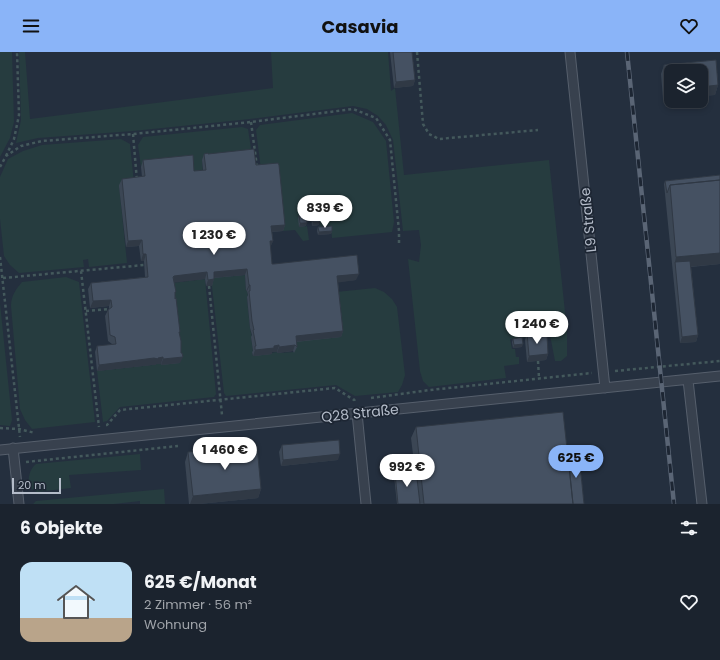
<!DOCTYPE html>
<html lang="de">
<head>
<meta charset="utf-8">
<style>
	body { margin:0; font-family:Poppins,sans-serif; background:#242b36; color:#f1f3f6; height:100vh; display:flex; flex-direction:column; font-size:15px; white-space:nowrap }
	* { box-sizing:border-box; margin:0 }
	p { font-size:13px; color:#a0a4aa }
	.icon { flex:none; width:22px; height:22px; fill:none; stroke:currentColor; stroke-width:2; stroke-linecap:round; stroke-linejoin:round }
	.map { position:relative; height:452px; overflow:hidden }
	.sheet { display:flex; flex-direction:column; background:#1b232e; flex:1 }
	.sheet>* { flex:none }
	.controls { position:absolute; left:664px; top:12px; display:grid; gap:8px }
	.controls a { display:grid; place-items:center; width:44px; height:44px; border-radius:8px; background:#1b232e; box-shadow:0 2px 6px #0003,0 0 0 1px #39404a; font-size:20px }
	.scale { position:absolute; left:12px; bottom:10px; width:49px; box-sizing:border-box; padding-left:4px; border:2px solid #b4bcc9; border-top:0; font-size:11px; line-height:14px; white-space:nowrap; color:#b4bcc9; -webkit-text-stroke:3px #1d2633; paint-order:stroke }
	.price { position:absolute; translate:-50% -34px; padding:0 9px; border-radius:14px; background:#fff; color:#222; font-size:13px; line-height:26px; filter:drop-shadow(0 1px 2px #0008) }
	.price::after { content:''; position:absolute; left:50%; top:24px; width:12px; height:9px; margin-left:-6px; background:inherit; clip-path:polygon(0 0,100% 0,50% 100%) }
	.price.on { background:#8ab4f8; color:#111 }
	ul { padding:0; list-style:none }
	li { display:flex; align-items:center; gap:12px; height:100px; padding:0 20px }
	li span { display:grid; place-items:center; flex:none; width:112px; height:80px; border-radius:12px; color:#555 }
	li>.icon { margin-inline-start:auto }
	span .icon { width:48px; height:48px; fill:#fffc; stroke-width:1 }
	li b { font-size:17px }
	h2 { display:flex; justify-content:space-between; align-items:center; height:48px; padding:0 20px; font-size:17px }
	header { display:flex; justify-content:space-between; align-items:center; height:52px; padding:0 20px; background:#8ab4f8; color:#111; font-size:18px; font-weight:700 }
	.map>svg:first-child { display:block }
</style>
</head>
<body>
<header><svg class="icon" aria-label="menu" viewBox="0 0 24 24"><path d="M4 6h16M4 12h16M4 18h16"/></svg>Casavia<svg class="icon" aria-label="heart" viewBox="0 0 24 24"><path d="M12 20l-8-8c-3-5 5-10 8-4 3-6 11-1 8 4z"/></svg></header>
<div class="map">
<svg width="720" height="452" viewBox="0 0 720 452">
	<rect width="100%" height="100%" fill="#242f3e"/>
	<path fill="#263c3f" d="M0,0h12l2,70 -4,16 -10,19z
		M19,0h6l5,67 243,-31 -2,-36h117l3,39 4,-3 9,87 145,-15 18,171v25l-6,5h-6l-5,-26 -40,4 2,10h3l1,8h3v7l-15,2 2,12 -77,9 -6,-6 -3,-10 -12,-112 11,3 2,-17 -2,-15 -16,1 -10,-91 -7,-15 -8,-9 -11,-7 -14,-3 -103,13 -117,12 -95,7 -22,5 5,-23z
		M352,61l21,9 13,19 8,81 -2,10 -60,6 -1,-11 -11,2 -1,-3 1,-1 -2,-11c-12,2 -12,2 -19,13l8,-1 2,14 -6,1 -8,-11 -12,1 -22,-61 -5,-40 4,-5z
		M242,75l6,2 4,26 -50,5 1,17 -62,-10 -3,-22 5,-8z
		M121,87l9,5 4,39 -15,2 8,78 -38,4 -1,-8 -5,1 1,7 -65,6 -9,-8 -6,-9 -4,-37v-42l8,-18 15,-8 19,-6z
		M245,223l1,16h1l1,6 -1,1 3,30 2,9h-1l2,15 -1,1 1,3 24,-4v1l17,-1 -1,-10 43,-50 39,-4 9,4 8,7 5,8 8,68 -3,10 -4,7 -43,4 -19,-11 -110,11 -2,-3 -13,-115z
		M66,225l13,5 16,140 -63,7 -7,-9 -5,-11 -9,-103c0,-10 5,-17 11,-24z
		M205,227l11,115 -2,3 -94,10 -13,14 -4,1 -6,-51 55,-6h4v-1h5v1l11,-82z
		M0,251l11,107 1,10 -2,6 -10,-1z
		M140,402l1,16 -72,5 2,13 -34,4 -8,-5c-1,-9 0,-17 7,-23z
		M164,437l1,15h-25v-3l-26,3h-81l3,-3z"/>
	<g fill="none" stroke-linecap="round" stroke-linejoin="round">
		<g stroke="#565f6c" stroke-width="11">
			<path id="lane" d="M570,0l35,336
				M688,328l14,124
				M357,361l9,91
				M13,396l6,56
				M0,398l720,-74"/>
		</g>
		<path stroke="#44595c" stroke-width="2.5" stroke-dasharray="3 3" stroke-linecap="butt" d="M417,0l6,72 6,10 10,5 99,-9
			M251,70l6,45
			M133,82l4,47
			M6,104l8,-17 5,-24 -2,-63
			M0,115l6,-11 15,-10 21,-5 91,-7 118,-12 102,-13 23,9 14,22 9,91v12
			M0,205l20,180
			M81,219l18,156
			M3,226l141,-13
			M209,234l13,129
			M86,259l23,-2
			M538,309l1,17
			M615,319l105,-10
			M371,346l59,-8 162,-17
			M106,373h1l13,-15 215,-22 19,12 2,-1
			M0,376l19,1 16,4
			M26,410l152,-16"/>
		<use href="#lane" stroke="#38414e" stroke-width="9"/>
		<g stroke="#5a6575" stroke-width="4.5">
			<path id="rail" d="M627,0l47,452"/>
		</g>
		<use href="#rail" stroke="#1d2633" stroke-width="3" stroke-dasharray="9" stroke-linecap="butt"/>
	</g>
	<path fill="#3b4654" d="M390,0h22l3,28 -2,6 -19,2z
		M716,8l2,25 -3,10 -14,1v-25h-30v27l-8,1 -2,-25 3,-9z
		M204,102l52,11 29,60 -2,6 -11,1 1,9 -3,6 2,17 84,16 -18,2 5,49 -2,6 -45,5 1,5 -3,6 -1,-2 -16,2v-1h-5v2l-19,2 -1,-4 1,-1 -2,-14 1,-2 -2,-7 -3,-31 1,-2 -1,-4h-1l-1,-16 -31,3 -2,8h-6l-1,-7 -31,3 1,13 4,39 1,29 -19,2v-1h-5v1h-4l-55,6 -2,-19 2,-6 16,-1 -1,-1 -4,-3 -3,-25 3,-6 1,-1v-3l-19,2 -2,-19 3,-6 54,-6 -1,-16h-3l-2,-15 -13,1 -7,-60v-2l3,-6 20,-2 -1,-10 2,-7 51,11 9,-1 -1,-10z
		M720,123v89l-29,3 7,68 -2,7 -16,1 -16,-159 1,-3z
		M312,160l7,13 -7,1 -1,-11z
		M299,163l7,11 -7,1 -1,-9z
		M318,175l14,4 -1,3 -13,1 -1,-4z
		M527,281l5,3 16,18 -2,6 -19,2 -2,-22z
		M513,287l9,8 -9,1 -1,-6z
		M416,375l152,28 16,49h-187l-3,-28 1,-3 20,-2 -4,-33z
		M282,393l56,15 -57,6 -2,-14z
		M188,400l73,37 -3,9 -59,6h-10l-4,-42z"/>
	<path fill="#303945" d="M415,28l-2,6 -19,2 2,-6z
		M718,33l-3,10 -14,1v-9z
		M671,37v9l-8,1 3,-9z
		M313,170h7l-1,3 -7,1z
		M300,171h7l-1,3 -7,1z
		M285,173l-2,6 -14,1 2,-6z
		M332,179l-1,3 -13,1 1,-3z
		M142,188l-3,6 -13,1 2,-6z
		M270,189h3l-3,7z
		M720,201v11l-45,4v-6l1,-5z
		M143,202h3l-2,7h-3z
		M247,217l-2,6 -34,3 3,-6z
		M207,220l-2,7 -33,4 2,-7z
		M359,222l-3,6 -21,3 2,-7z
		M214,227l-2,7h-6l2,-6z
		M249,233h1l-3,6h-1z
		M111,248l-2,6 -19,2 3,-7z
		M343,279l-2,6 -48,5 3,-6z
		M698,283l-2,7 -16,1 2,-6z
		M523,292l-1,3 -9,1 1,-3z
		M279,293l-2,7h-5v2l-19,2 2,-6z
		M295,293l-2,6 -16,2 2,-6z
		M548,302l-2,6 -19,2 2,-6z
		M163,305l-2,7h-5v1h-4l-55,6 2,-6z
		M183,305l-3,6 -19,2 2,-6z
		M340,402l-2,6 -57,6 2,-6z
		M261,437l-3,9 -59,6h-9l3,-8z"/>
	<path fill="#455162" stroke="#303945" d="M393,0h19l3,28 -19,2z
		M716,8l2,25 -17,2v-16h-30v18l-5,1 -2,-25z
		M254,97l2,16 22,-2 1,2 6,60 -14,1 2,15h-3l2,23h2l83,-9 2,19 -22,2 6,55 -47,5 1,11 -2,-2 -16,2v-2l-5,1v2l-19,2v-4h1l-3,-16h1l-2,-9 -3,-30h1v-6h-1l-2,-16 -33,3v7l-6,1 -1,-8 -33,4 -1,1 3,15h-1v7l1,-1 4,34h-1l2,9v12h1l1,4 -20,2v-2l-5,1v1l-4,-1 -55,7 -2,-19 19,-2 -1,-7 -5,-2 -2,-25 4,-3 -1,-7 -18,1 -2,-18 57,-6 -2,-23h-3l-1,-14 -14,1 -6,-62 23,-3 -2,-16 50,-5 1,16 12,-1 -2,-16 4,-1v1z
		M720,123v5l-50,5 -3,8 -2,-12z
		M720,128v73l-44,4 -6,-72z
		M312,160h7l1,10h-7z
		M306,162l1,9h-7l-1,-8z
		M332,174v5l-13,1 -1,-5z
		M690,209l8,74 -16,2 -7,-75z
		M527,281h5v3l15,-1 1,19 -19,2z
		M522,285l1,7 -9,1 -1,-6z
		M563,360l10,92h-149l-8,-77z
		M339,388l1,14 -57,6 -1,-15z
		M257,394l4,43 -68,7 -5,-44z
		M579,402l5,50h-11l-5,-49z
		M416,418l4,34h-22l-3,-31z"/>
	<g text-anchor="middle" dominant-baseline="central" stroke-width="3.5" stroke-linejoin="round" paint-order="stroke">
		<g font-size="14" fill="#b4bcc9" stroke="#1d2633">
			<text transform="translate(588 168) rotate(-96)">L9 Straße</text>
			<text transform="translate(360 361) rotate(-6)">Q28 Straße</text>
		</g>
	</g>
</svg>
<div class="controls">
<a><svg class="icon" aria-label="layers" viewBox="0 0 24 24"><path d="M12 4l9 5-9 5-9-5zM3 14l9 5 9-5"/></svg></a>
</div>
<div class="scale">20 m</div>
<b class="price" style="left:325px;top:177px">839 €</b>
<b class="price" style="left:214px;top:204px">1 230 €</b>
<b class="price" style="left:537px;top:293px">1 240 €</b>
<b class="price" style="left:225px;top:419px">1 460 €</b>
<b class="price on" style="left:576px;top:427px">625 €</b>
<b class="price" style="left:407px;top:436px">992 €</b>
</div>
<section class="sheet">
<h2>6 Objekte<svg class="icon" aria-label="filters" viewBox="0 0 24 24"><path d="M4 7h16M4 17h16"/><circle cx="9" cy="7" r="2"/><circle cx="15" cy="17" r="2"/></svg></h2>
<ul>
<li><span style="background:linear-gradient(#bfe0f5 70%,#b9a48a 0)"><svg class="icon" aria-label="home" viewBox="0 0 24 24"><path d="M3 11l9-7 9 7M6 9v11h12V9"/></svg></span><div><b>625 €/Monat</b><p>2 Zimmer · 56 m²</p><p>Wohnung</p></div><svg class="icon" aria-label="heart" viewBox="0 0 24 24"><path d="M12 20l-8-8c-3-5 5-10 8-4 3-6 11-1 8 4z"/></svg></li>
</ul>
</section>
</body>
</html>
